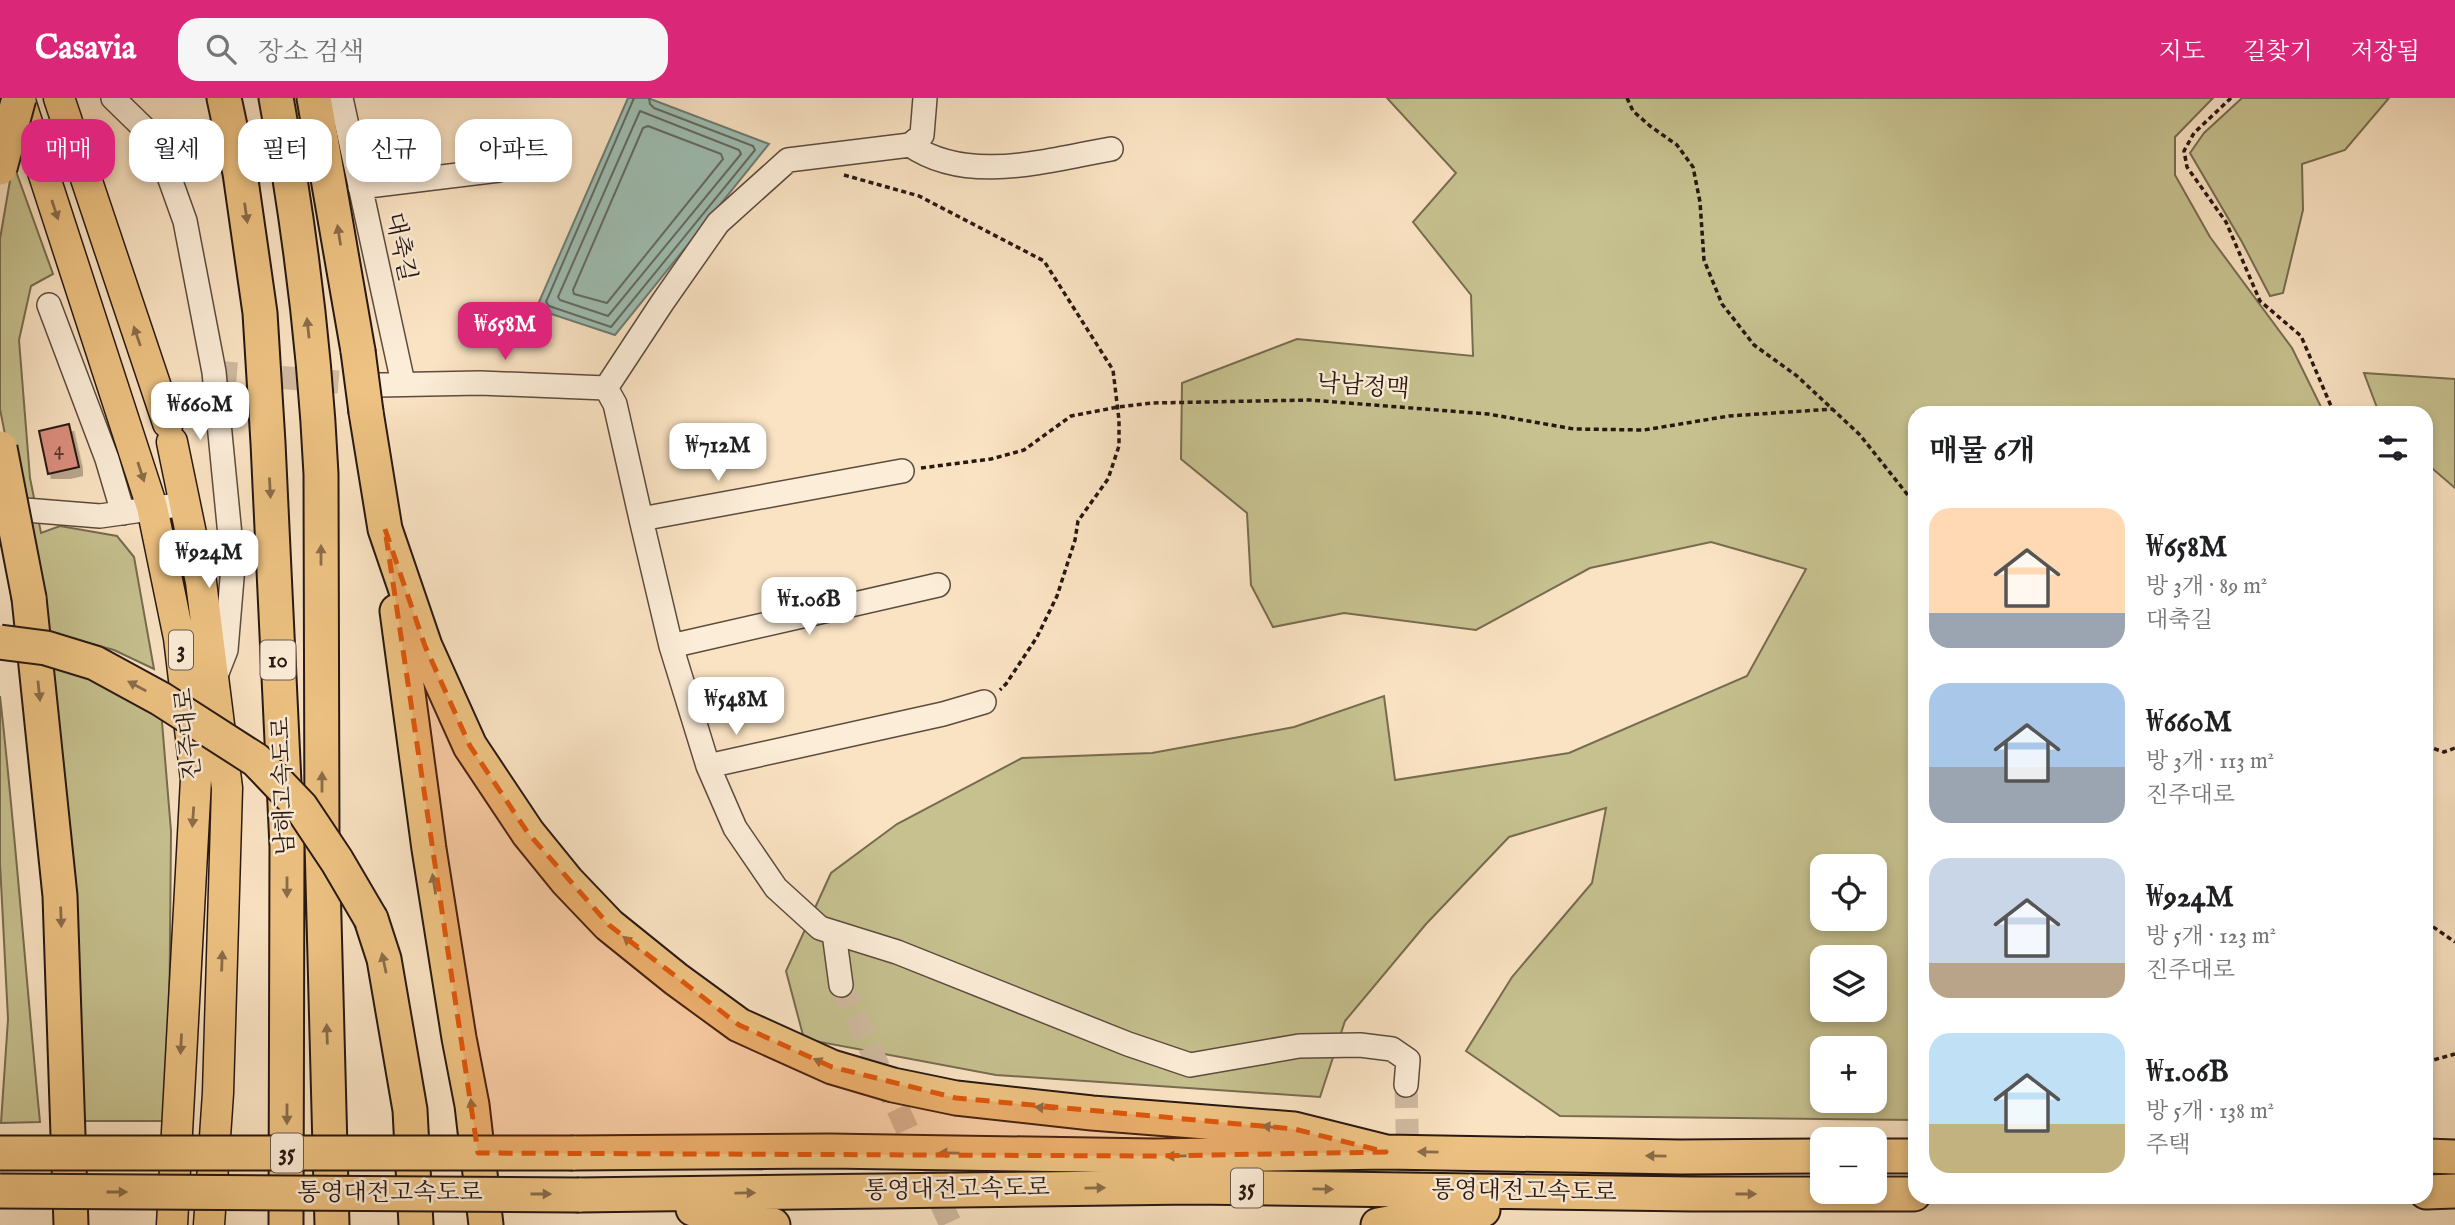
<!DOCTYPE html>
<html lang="ko">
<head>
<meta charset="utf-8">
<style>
	body { margin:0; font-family:"IM FELL English","Noto Serif KR",serif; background:#f6f6f6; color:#202124; height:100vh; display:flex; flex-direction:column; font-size:26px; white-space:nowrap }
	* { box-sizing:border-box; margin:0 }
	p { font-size:23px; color:#757577 }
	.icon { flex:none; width:38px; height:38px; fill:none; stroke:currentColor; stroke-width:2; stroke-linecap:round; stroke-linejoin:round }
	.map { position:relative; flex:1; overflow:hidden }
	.panel { position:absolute; left:1908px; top:308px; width:525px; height:798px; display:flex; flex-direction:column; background:#fff; border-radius:21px; box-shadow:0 4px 10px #0003 }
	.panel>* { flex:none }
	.banner { position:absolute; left:21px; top:21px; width:665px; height:63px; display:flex; gap:14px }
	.fabs { position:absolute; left:1810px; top:756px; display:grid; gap:14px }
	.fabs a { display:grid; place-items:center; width:77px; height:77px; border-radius:14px; background:#fff; box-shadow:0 4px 10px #0003; font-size:35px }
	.price { position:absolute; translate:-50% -60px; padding:0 16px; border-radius:14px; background:#fff; color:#222; font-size:23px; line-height:46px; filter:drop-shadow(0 2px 4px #0008) }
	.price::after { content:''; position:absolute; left:50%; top:42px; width:21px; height:16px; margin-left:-10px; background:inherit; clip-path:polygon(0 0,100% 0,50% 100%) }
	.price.active { background:#db2777; color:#fff }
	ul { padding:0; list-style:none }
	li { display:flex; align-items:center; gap:21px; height:175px; padding:0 21px }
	li span { display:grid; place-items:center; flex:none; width:196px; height:140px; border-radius:21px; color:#555 }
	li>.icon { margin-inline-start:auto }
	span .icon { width:84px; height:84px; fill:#fffc; stroke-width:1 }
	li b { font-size:30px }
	h2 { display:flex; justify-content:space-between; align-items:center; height:84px; padding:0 21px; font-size:30px }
	.pill { padding:0 24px; border-radius:21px; background:#fff; box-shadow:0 4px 10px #0003; font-size:24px; line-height:63px }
	.pill.active { background:#db2777; color:#fff }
	header { display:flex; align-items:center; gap:42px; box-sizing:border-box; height:98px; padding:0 35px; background:#db2777; color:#fff }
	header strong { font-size:33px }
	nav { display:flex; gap:38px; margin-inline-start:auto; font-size:24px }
	.search { width:490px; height:63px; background:#f6f6f6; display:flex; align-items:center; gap:18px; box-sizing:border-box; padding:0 24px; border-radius:21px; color:#757577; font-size:26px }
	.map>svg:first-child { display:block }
</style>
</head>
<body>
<header>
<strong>Casavia</strong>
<div class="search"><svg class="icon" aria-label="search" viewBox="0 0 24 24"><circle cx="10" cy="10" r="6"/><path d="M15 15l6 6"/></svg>장소 검색</div>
<nav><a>지도</a><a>길찾기</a><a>저장됨</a></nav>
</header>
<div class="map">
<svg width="2455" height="1127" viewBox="0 0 2455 1127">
	<defs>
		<filter id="shadow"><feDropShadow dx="4.5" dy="8" stdDeviation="0" flood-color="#0004"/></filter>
	</defs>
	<rect width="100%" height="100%" fill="#fae3c3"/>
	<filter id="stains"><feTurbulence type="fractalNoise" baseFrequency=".00286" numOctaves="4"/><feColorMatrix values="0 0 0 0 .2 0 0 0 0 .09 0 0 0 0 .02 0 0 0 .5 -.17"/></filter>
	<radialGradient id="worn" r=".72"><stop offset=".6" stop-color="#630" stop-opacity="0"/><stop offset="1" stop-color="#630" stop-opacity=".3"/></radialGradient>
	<path fill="#c6c18f" stroke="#776c50" stroke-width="2" fill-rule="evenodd" d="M1387,0h826l-38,39v38l35,62 82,111 32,65h-410v707l-354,-4 -94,-65 46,-74 80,-94 14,-75 -97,29 -83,87 -81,97 -25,76 -324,-22 -192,-36 -18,-68 45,-98 66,-49 125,-66 130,-5 142,-26 90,-31 11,84 174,-27 178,-77 59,-107 -95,-27 -121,26 -114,62 -132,-17 -71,14 -22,-42 -4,-72 -66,-54 1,-76 115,-44 176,17 -2,-61 -58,-73 43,-49zM1822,768h52v53h-52zM1822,859h52v53h-52zM1822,950h52v53h-52z
		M2242,0h147l-44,52 -43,14 1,46 -20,83 -13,3 -28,-54 -52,-89 14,-20z
		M13,65l40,111 -22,12 -12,54 11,138 11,55 19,-7 57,10 17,21 20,112 -40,-19 -71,-19 -43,-222v-170z
		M2364,275l91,6v109l-29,-25v-50h-47z
		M44,560l117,52 10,121 -2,218 -6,72h-93z
		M0,598c16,142 26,284 40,426l-39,1 7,-104 -8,-156z"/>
	<path fill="#9ebeb3" stroke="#6f7c73" stroke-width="2" d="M628,0h20l121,46 -154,191 -79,-26z"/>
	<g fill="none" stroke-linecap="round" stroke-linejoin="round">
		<path stroke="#636b62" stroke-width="2" d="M634,0l-88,204 3,4 62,21 144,-177 -2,-4 -99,-38 -4,-4 -1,-6
			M640,13l99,39 2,4 -133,162 -48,-16 -2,-3z
			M648,28l73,28 2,5 -116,144 -33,-9 -1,-4 70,-162z"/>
	</g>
	<path fill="#db8f7f" stroke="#281812" stroke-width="2" filter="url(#shadow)" d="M69,326l10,43 -31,7 -9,-43z"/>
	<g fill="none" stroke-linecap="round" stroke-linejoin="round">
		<path stroke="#d0baa0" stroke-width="23" stroke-dasharray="23 11" stroke-linecap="butt" d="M214,274l161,13
			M841,887l110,240
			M1406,987l3,119"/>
		<g stroke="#5c4b3e" stroke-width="26">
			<path id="minor" d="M113,0l43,42 29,81 29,151 19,194 -7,84 -11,28
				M341,0l62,285
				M910,47c58,40 138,15 201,4
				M360,89l139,-17
				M49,207l58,154 16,54
				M378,287l102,-2 126,5
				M606,290l56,-85 56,-80 70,-63 122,-15 12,-10 3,-37
				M606,290l9,16 26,115 261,-48
				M0,410l100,8 85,-12
				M641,421l30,127 37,120 235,-52 41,-12
				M671,548l267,-61
				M708,668l27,62 41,60 44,40 77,24 231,92 62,21 109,-19 61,-1 32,4 16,11 -2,25
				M834,835l7,52"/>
		</g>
		<g stroke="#281812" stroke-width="33">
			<path id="major" d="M19,0l133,409 27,131 17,141 -24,446
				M59,0l109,325
				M172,344l29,140 26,206 -9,305 -9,132"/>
		</g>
		<g stroke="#281812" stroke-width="37">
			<path id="highway" d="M224,0l16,75 20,140 8,130 19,404 -1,378
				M276,0c23,124 39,250 45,376l1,369 10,382
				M314,0l44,253
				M366,314l19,117 40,117 45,100 58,87 39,48 42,44 67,54 63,46 93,42 61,18 63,13 136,15 202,16 92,23
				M29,500l31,298 11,329
				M397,513l32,238 30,189 13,67 14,120
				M371,821l13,40 26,151 6,115
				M573,1055l256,-2 325,5 232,-4 294,5 142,-1
				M1874,1058h40
				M2426,1058l29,1
				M2426,1094l29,-1
				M579,1097l613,-8 500,7h222
				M693,1111l80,16
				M1378,1127l61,-11 44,-4"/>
		</g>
		<path stroke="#281812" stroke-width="3.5" stroke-dasharray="5 3.5" stroke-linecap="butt" d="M1627,0l6,13 17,15 27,19 16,22 7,35 4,58 18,44 32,41 43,31 63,59 51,64 3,8
			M2231,0l-37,35 -10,18 3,16 39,55 34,79 41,35 33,77
			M844,77l75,21 125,65 69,109 6,50v26l-11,33 -30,42 -3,19 -18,56 -20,41 -31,47 -6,6
			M921,370l70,-9 33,-9 47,-34 47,-9 34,-4 158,-3 178,14 86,15 70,1 85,-14 104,-7
			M2426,648l18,6 11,-4
			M2426,824l29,20
			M2426,964l29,-8"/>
		<use href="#minor" stroke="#fcedd8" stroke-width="23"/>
		<use href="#major" stroke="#edc282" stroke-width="30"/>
		<use href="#highway" stroke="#edc282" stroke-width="33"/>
		<g stroke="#281812" stroke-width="37" stroke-linecap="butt">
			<path id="highway-bridge" d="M0,70l19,-70
				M358,253l8,61
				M0,350l29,150
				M0,544l46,6 49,15 66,36 95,61 45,47 36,54 34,58
				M0,1055h573
				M0,1093l579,4"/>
		</g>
		<use href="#highway-bridge" stroke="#edc282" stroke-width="33"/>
	</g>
	<defs><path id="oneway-solid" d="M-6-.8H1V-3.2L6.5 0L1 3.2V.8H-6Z" transform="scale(1.75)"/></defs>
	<g fill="#8a6d4a">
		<use href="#oneway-solid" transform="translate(55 112) rotate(72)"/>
		<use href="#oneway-solid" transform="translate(246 115) rotate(82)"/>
		<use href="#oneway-solid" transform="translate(339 137) rotate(-99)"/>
		<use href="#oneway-solid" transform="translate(308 230) rotate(-96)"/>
		<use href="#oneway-solid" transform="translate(137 238) rotate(-109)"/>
		<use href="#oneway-solid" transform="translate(141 374) rotate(72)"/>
		<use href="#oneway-solid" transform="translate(270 390) rotate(87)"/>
		<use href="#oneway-solid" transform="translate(321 457) rotate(-90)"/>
		<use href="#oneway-solid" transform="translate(137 588) rotate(-152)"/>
		<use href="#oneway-solid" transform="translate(39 593) rotate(84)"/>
		<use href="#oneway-solid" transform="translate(322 684) rotate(-90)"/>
		<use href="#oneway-solid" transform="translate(193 719) rotate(94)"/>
		<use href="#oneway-solid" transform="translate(434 786) rotate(-99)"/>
		<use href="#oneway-solid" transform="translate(287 789) rotate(90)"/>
		<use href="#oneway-solid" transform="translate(61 819) rotate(88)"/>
		<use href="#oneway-solid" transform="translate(631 845) rotate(-141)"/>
		<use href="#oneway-solid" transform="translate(222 863) rotate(-88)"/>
		<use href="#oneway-solid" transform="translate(384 865) rotate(-102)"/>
		<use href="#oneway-solid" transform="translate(327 936) rotate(-92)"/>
		<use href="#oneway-solid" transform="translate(181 946) rotate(93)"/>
		<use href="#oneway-solid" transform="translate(823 965) rotate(-156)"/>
		<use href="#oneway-solid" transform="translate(1045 1010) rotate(-174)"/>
		<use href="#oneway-solid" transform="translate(472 1011) rotate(-98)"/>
		<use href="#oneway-solid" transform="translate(287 1016) rotate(90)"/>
		<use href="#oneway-solid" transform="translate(1272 1029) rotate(-174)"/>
		<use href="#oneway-solid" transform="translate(1428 1054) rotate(-179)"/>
		<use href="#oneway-solid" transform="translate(949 1055) rotate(-179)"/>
		<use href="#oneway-solid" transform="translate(1176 1058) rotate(179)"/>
		<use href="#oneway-solid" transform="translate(1656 1058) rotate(-179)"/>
		<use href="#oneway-solid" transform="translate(1095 1090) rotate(-1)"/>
		<use href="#oneway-solid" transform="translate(1323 1091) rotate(1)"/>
		<use href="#oneway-solid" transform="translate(117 1094)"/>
		<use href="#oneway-solid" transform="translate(745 1095) rotate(-1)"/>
		<use href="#oneway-solid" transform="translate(541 1096)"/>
		<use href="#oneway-solid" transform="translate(1746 1096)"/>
	</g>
	<path fill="#de560c" fill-opacity="0.2" stroke="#de560c" stroke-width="5" stroke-dasharray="14 9" stroke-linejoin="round" d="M385,431l40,117 45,100 58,87 81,92 130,100 93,42 124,31 338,31 92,23 -232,4 -676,-3z"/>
	<g text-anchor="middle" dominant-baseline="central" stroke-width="5" stroke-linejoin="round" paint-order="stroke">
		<g font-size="21" fill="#55362d">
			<text x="59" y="351">4</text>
		</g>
		<g fill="#fcedd8" stroke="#68584d" stroke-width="2">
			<rect x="169" y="532.5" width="24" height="39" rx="5"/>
			<rect x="260.5" y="542.5" width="35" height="39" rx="5"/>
			<rect x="271" y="1035.5" width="32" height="39" rx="5"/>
			<rect x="1231" y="1070.5" width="32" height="39" rx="5"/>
		</g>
		<g font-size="23" font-weight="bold" fill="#281812">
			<text x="181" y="552">3</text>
			<text x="278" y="562">10</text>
			<text x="287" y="1055">35</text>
			<text x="1247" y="1090">35</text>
		</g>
		<g font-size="24" fill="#281812" stroke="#fcedd8">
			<text transform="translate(400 149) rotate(78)">대축길</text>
			<text transform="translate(1363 289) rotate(4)">낙남정맥</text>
			<text transform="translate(189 636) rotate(-96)">진주대로</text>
			<text transform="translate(284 688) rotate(-92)">남해고속도로</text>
			<text transform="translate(957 1092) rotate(-1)">통영대전고속도로</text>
			<text transform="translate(1524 1094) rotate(1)">통영대전고속도로</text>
			<text x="390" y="1095">통영대전고속도로</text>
		</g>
	</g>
	<rect width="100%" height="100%" filter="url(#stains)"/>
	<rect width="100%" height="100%" fill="url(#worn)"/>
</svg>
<div class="fabs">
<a><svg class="icon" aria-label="locate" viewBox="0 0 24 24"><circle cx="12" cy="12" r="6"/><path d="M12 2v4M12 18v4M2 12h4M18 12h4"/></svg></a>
<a><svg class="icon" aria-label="layers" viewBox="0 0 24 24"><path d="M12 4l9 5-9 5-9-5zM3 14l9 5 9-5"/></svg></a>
<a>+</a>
<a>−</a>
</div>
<b class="price active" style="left:505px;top:264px">₩658M</b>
<b class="price" style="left:200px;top:344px">₩660M</b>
<b class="price" style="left:718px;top:385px">₩712M</b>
<b class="price" style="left:209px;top:492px">₩924M</b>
<b class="price" style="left:809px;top:539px">₩1.06B</b>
<b class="price" style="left:736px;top:639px">₩548M</b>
<div class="banner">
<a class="pill active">매매</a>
<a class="pill">월세</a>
<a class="pill">필터</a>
<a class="pill">신규</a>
<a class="pill">아파트</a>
</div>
<section class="panel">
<h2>매물 6개<svg class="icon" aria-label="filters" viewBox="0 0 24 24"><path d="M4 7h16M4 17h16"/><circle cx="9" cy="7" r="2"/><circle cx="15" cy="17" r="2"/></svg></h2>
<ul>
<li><span style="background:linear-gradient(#ffd9b3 75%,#9aa5b1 0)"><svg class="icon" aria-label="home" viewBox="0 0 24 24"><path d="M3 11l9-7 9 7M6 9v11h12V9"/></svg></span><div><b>₩658M</b><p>방 3개 · 89 m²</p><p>대축길</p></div></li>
<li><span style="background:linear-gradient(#a9c7e8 60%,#9aa5b1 0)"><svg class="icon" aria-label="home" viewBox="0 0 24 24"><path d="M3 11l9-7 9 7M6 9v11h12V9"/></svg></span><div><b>₩660M</b><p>방 3개 · 113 m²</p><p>진주대로</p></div></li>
<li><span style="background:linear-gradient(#c9d6e8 75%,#b9a48a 0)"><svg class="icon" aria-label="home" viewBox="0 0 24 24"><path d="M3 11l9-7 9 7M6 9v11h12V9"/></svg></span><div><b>₩924M</b><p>방 5개 · 123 m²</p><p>진주대로</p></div></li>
<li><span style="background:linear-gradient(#bfe0f5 65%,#c2b280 0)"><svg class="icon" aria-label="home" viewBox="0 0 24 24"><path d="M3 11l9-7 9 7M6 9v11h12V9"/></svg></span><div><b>₩1.06B</b><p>방 5개 · 138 m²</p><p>주택</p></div></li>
</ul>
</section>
</div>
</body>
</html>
